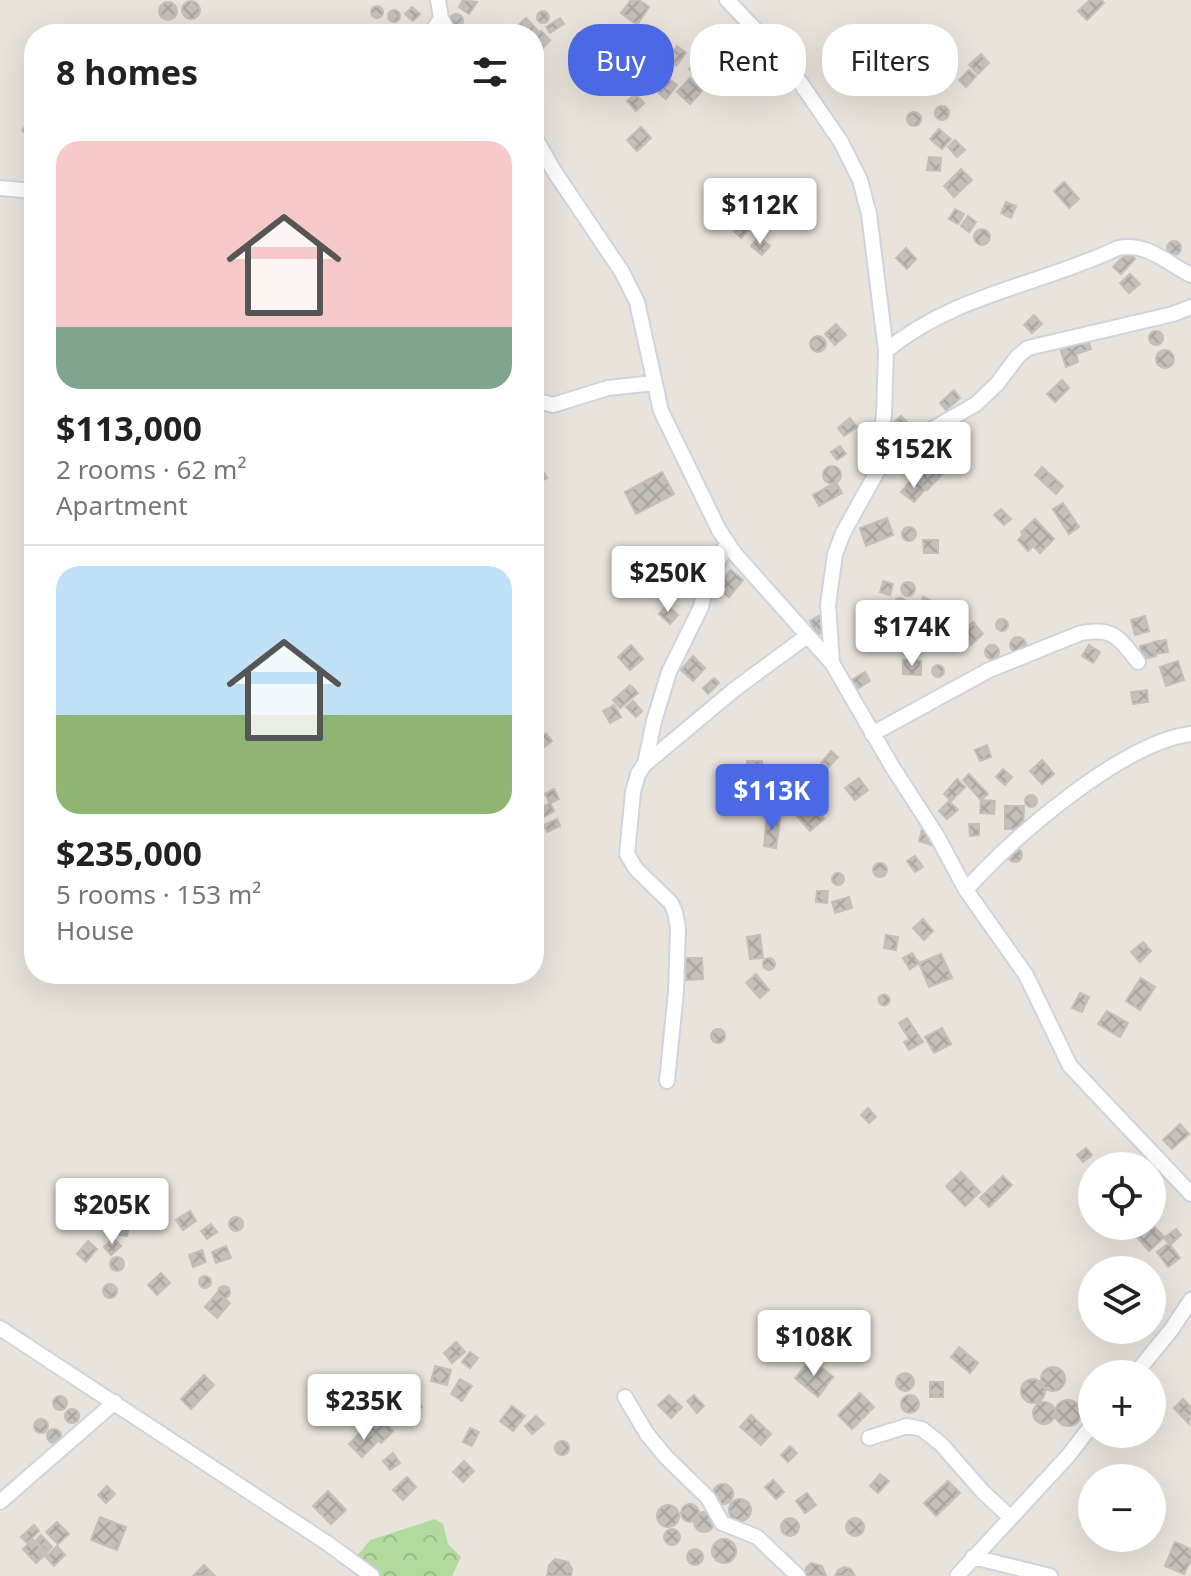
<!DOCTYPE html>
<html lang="en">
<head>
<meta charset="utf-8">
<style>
	body { margin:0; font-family:"Noto Sans",sans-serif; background:#f6f6f6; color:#222; height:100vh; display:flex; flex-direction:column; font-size:30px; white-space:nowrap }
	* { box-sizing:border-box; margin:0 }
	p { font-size:26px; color:#767676 }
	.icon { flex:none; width:44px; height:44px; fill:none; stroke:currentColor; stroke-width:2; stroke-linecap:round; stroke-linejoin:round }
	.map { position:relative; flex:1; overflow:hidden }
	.panel { position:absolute; left:24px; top:24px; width:520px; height:960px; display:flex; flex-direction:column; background:#fff; border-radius:32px; box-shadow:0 8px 32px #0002 }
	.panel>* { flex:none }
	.top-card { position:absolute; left:568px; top:24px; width:502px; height:72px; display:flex; gap:16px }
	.tools { position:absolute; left:1078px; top:1152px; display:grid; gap:16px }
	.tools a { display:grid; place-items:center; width:88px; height:88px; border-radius:50%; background:#fff; box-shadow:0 8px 32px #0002; font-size:40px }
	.price { position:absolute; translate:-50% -68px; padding:0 18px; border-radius:8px; background:#fff; color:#222; font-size:26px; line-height:52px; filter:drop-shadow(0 2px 4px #0008) }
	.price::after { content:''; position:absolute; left:50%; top:48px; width:24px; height:18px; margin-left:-12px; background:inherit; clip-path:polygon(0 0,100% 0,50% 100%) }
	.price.selected { background:#4b69e5; color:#fff }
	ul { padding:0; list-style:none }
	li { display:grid; align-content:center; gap:16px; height:424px; padding:0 32px }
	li+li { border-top:2px solid #e0e0e0 }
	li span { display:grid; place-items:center; height:248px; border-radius:24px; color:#555 }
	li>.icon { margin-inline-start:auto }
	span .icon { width:144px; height:144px; fill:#fffc; stroke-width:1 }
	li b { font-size:34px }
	h2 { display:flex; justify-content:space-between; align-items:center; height:96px; padding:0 32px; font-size:34px }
	.pill { padding:0 28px; border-radius:32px; background:#fff; box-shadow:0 8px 32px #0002; font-size:28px; line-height:72px }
	.pill.selected { background:#4b69e5; color:#fff }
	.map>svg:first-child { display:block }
</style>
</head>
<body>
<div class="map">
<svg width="1191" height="1576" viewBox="0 0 1191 1576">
	<defs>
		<pattern id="forest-crowns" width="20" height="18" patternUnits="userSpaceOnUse" patternTransform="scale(2)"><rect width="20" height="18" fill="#b2da9d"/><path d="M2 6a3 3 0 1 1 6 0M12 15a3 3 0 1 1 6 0" fill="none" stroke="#99bb87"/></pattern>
		<pattern id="building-cross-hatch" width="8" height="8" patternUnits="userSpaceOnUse" patternTransform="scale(2)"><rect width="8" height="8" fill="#c4bfba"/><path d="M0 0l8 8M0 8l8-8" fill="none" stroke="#a8a4a0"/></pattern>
	</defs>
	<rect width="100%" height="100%" fill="#e9e3db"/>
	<path fill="url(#forest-crowns)" d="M435,1519l8,5 5,20 13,13 -9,19h-75l-18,-11 -2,-9 13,-16z"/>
	<path fill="url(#building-cross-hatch)" stroke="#c4beb5" stroke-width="2" d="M463,0l14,2 -8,12 -10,-7z
		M631,0h8l10,7 -12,18 -16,-12z
		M1090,0h11l3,3 -17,17 -9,-9z
		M182 10a9 9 0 1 1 18 0a9 9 0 1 1-18 0Z
		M159 11a9 9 0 1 1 18 0a9 9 0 1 1-18 0Z
		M371 12a6 6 0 1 1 12 0a6 6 0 1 1-12 0Z
		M412,7l8,7 -7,7 -8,-7z
		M388 16a6 6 0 1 1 12 0a6 6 0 1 1-12 0Z
		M537 17a6 6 0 1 1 12 0a6 6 0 1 1-12 0Z
		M449 21a7 7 0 1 1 14 0a7 7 0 1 1-14 0Z
		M526,18l14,15 -6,5v-4h-16l-4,-5z
		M560,18l4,6 -14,9 -4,-6z
		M541,31l9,9 -9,10 -7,-6v-5z
		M706,45l9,10 -9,9 -10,-11z
		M677,46l9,7 -10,13 -9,-7z
		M981,54l8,9 -11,11 -9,-9z
		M698,61l7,8 -9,7 -7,-7z
		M712 70a7 7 0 1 1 14 0a7 7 0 1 1-14 0Z
		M657,69l20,16 -11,14 -20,-16z
		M969,70l7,6 -10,11 -7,-7z
		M690,78l12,13 -12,13 -13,-12z
		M635,94l9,9 -8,8 -9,-10z
		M935 113a7 7 0 1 1 14 0a7 7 0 1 1-14 0Z
		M907 119a7 7 0 1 1 14 0a7 7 0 1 1-14 0Z
		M31,120l3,3v12l-4,4 -8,-9z
		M641,127l10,11 -14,13 -10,-11z
		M939,129l12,10 -9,10 -12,-10z
		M955,140l10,10 -8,7 -9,-10z
		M929,157l12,1 -1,13 -13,-1z
		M961,169l11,11 -18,17 -10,-11z
		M1064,182l15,17 -10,9 -15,-17z
		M1006,202l10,4 -5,12 -10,-5z
		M955,209l9,5 -6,10 -9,-5z
		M747,216l7,8 -13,14 -8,-8z
		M968,216l8,6 -7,10 -8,-6z
		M974 237a8 8 0 1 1 16 0a8 8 0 1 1-16 0Z
		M758,237l12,9 -8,9 -11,-9z
		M1167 248a7 7 0 1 1 14 0a7 7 0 1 1-14 0Z
		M906,248l10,11 -9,10 -11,-11z
		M1128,252l7,7 -14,15 -8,-7z
		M1130,274l10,10 -11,9 -9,-10z
		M1034,315l8,9 -10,9 -8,-8z
		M836,324l10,11 -11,10 -10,-11z
		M1149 338a7 7 0 1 1 14 0a7 7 0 1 1-14 0Z
		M1087,336l4,13 -15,5 2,8 -12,5 -7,-22z
		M810 344a8 8 0 1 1 16 0a8 8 0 1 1-16 0Z
		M1156 359a9 9 0 1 1 18 0a9 9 0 1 1-18 0Z
		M1062,380l7,8 -14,14 -8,-8z
		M954,390l6,8 -14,12 -6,-7z
		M901,416l12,12 -12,11 -12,-12z
		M850,418l7,9 -13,9 -6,-8z
		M840,446l6,8 -9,6 -6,-8z
		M943,447l13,13 -29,30 -13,-13z
		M539,464l8,14 -13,7v-19z
		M823 475a9 9 0 1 1 18 0a9 9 0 1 1-18 0Z
		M1042,467l21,19 -7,8 -21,-19z
		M662,472l12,22 -38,20 -11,-22z
		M914,477l12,11 -12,14 -13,-10z
		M836,482l6,11 -23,13 -6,-11z
		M1063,503l16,24 -10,7 -16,-25z
		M1001,509l10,10 -7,6 -10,-10z
		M887,518l6,17 -27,11 -6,-18z
		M1035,519l19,20 -14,14 -7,-7 -5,5 -10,-11 5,-5 -2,-3z
		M902 534a7 7 0 1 1 14 0a7 7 0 1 1-14 0Z
		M923,540h15v13h-14z
		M731,570l12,10 -14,17 -13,-10z
		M692,576l8,10 -10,9 -8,-10z
		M883,581l10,3 -3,11 -10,-3z
		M901 589a7 7 0 1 1 14 0a7 7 0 1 1-14 0Z
		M923,597l12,6 -4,10 -12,-5z
		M894 604a6 6 0 1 1 12 0a6 6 0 1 1-12 0Z
		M667,605l11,10 -8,9 -11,-10z
		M883,606v14l-16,1v-14z
		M822,614l7,15 -12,6 -7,-14z
		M930,615l14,5 -4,10 -14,-5z
		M1145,616l4,15 -14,4 -4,-15z
		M996 625a6 6 0 1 1 12 0a6 6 0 1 1-12 0Z
		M973,622l10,12 -12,11 -10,-12z
		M919,637l12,1 -1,12 -13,-1z
		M1010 645a8 8 0 1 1 16 0a8 8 0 1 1-16 0Z
		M1166,640l2,12 -13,2 -2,-12z
		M1153,643l3,13 -13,3 -3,-13z
		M985 652a7 7 0 1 1 14 0a7 7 0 1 1-14 0Z
		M631,645l12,14 -13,11 -12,-13z
		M1089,645l11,7 -7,11 -11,-7z
		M693,656l12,12 -12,13 -12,-11z
		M903,660l18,1v14l-18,-1z
		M1178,661l6,19 -18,6 -6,-19z
		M932 671a6 6 0 1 1 12 0a6 6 0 1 1-12 0Z
		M865,672l5,9 -16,10 -6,-9z
		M714,678l5,5 -11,11 -5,-6z
		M630,685l8,8 -18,15 -7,-8z
		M1147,690l1,12 -15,2 -2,-12z
		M633,701l9,10 -6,6 -10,-10z
		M614,705l7,12 -11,6 -7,-12z
		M546,733l6,8 -8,6 -6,-9z
		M987,745l4,12 -11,4 -5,-11z
		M831,751l7,6 -11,12 -6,-6z
		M1042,760l12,14 -12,10 -12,-13z
		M747,761h15v10h-15z
		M1003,769l9,8 -7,8 -9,-8z
		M969,774l19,20 -7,6 -18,-20z
		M859,778l9,12 -13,10 -10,-12z
		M957,779l8,8 -14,14 -7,-7z
		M554,789l5,10 -9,4 -5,-9z
		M1025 801a6 6 0 1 1 12 0a6 6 0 1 1-12 0Z
		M981,800l14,1 -1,13 -14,-1z
		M949,801l9,9 -11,9 -8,-8z
		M550,803l4,8 -16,9 -4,-8z
		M811,804l13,15 -14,12 -13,-15z
		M1005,806h19l-1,23h-18z
		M767,817l13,2 -4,29 -12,-2z
		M557,819l3,7 -13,6 -3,-7z
		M969,824h10v11l-9,1z
		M922,830l13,3 -3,12 -13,-4z
		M1008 855a7 7 0 1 1 14 0a7 7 0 1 1-14 0Z
		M915,856l8,11 -8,5 -8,-11z
		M873 870a7 7 0 1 1 14 0a7 7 0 1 1-14 0Z
		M832 879a6 6 0 1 1 12 0a6 6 0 1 1-12 0Z
		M817,891h11l-1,12 -11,-1z
		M849,897l3,11 -17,5 -3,-11z
		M923,919l10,12 -9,9 -11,-12z
		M760,935l3,23 -13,1 -3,-22z
		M886,935l12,2 -2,13 -12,-2z
		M1143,942l8,9 -11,11 -9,-10z
		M912,953l7,10 -9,6 -7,-11z
		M941,954l11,24 -23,9 -10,-24z
		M763 964a6 6 0 1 1 12 0a6 6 0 1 1-12 0Z
		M686,958h16l1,21 -17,1z
		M756,974l13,16 -9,8 -14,-15z
		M1141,978l14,9 -15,23 -14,-9z
		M1080,993l9,4 -7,15 -10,-4z
		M878.5 1000a5.5 5.5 0 1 1 11 0a5.5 5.5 0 1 1-11 0Z
		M1107,1011l21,12 -8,14 -22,-13z
		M907,1018l16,24 -14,8 -5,-8 5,-3 -10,-16z
		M942,1028l9,16 -17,9 -9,-16z
		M711 1036a7 7 0 1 1 14 0a7 7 0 1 1-14 0Z
		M868,1108l8,9 -7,6 -8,-8z
		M1180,1124l9,10 -17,15 -9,-9z
		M1086,1148l6,7 -9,7 -6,-7z
		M961,1172l19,20 -15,14 -19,-20z
		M1003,1176l9,9 -23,22 -9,-9z
		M190,1211l6,10 -13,9 -7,-10z
		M120,1213l12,2 -5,21 -11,-2z
		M229 1224a7 7 0 1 1 14 0a7 7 0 1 1-14 0Z
		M211,1224l6,8 -10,7 -6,-8z
		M1152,1224l12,13 -15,14 -12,-14z
		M1176,1229l5,6 -11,10 -6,-7z
		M113,1238l8,8 -10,9 -7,-8z
		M88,1241l9,8 -11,13 -9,-8z
		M1169,1243l11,15 -12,9 -11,-15z
		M226,1246l5,12 -15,5 -4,-11z
		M202,1250l4,12 -13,5 -4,-12z
		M110 1264a7 7 0 1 1 14 0a7 7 0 1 1-14 0Z
		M161,1273l9,10 -13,12 -9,-10z
		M199 1282a6 6 0 1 1 12 0a6 6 0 1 1-12 0Z
		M103 1291a7 7 0 1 1 14 0a7 7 0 1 1-14 0Z
		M218 1292a6 6 0 1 1 12 0a6 6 0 1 1-12 0Z
		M218,1292l12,11 -13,15 -12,-11z
		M841,1334l17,6 -6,14 -16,-6z
		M456,1342l9,10 -13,11 -8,-10z
		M959,1347l19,16 -8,10 -19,-16z
		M470,1352l8,6 -8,10 -8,-6z
		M811,1359l22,18 -15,20 -23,-19z
		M435,1366l16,4 -4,15 -16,-4z
		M1041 1379a12 12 0 1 1 24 0a12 12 0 1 1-24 0Z
		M896 1382a9 9 0 1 1 18 0a9 9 0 1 1-18 0Z
		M204,1375l10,10 -23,24 -10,-10z
		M1021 1391a12 12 0 1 1 24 0a12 12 0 1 1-24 0Z
		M460,1379l12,7 -10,15 -11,-7z
		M930,1382h13v15h-13z
		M408,1390l14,17 -12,9 -14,-16z
		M860,1393l14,14 -22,22 -14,-14z
		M669,1395l13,12 -11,11 -13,-13z
		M694,1395l10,11 -7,7 -10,-12z
		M901 1404a9 9 0 1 1 18 0a9 9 0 1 1-18 0Z
		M53 1403a7 7 0 1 1 14 0a7 7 0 1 1-14 0Z
		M1183,1399l8,8 -2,17 -15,-16z
		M1055 1413a13 13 0 1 1 26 0a13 13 0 1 1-26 0Z
		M1033 1413a11 11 0 1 1 22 0a11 11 0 1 1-22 0Z
		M512,1406l13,10 -12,15 -13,-10z
		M65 1416a7 7 0 1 1 14 0a7 7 0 1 1-14 0Z
		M378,1415l15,16 -12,12 -16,-16z
		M751,1415l20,19 -10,11 -21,-18z
		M536,1416l8,8 -12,10 -7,-8z
		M34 1426a7 7 0 1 1 14 0a7 7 0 1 1-14 0Z
		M365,1428l13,13 -16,16 -13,-13z
		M470,1428l9,4 -7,14 -9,-4z
		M47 1436a7 7 0 1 1 14 0a7 7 0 1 1-14 0Z
		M555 1448a7 7 0 1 1 14 0a7 7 0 1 1-14 0Z
		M790,1446l7,7 -9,9 -7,-7z
		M393,1453l7,10 -10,7 -7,-9z
		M464,1461l10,10 -11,11 -10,-10z
		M880,1474l9,7 -11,12 -8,-7z
		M407,1477l9,10 -13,13 -10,-10z
		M773,1480l11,12 -8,7 -11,-12z
		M948,1481l12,12 -24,23 -12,-13z
		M713 1494a10 10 0 1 1 20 0a10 10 0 1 1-20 0Z
		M107,1486l8,8 -9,9 -8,-8z
		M328,1491l18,19 -15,14 -18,-18z
		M807,1493l9,12 -11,8 -9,-12z
		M729 1510a11 11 0 1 1 22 0a11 11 0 1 1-22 0Z
		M681 1513a9 9 0 1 1 18 0a9 9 0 1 1-18 0Z
		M657 1516a11 11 0 1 1 22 0a11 11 0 1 1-22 0Z
		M694 1522a10 10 0 1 1 20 0a10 10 0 1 1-20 0Z
		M100,1517l26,10 -9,23 -26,-10z
		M781 1527a9 9 0 1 1 18 0a9 9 0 1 1-18 0Z
		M846 1527a9 9 0 1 1 18 0a9 9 0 1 1-18 0Z
		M57,1522l12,12 -11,10 -12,-12z
		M34,1525l5,6 -12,12 -6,-6z
		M664 1537a8 8 0 1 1 16 0a8 8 0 1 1-16 0Z
		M41,1535l11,12 -5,5 -11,-12z
		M712 1551a12 12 0 1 1 24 0a12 12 0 1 1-24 0Z
		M33,1540l13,14 -10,9 -13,-14z
		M1175,1542l16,7v11l-7,14 -19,-8z
		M57,1546l8,9 -11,11 -8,-9z
		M687 1557a8 8 0 1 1 16 0a8 8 0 1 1-16 0Z
		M555,1559l13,3 4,7 -1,7h-24l2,-11z
		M811,1563l11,3 4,10h-22l2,-8z
		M204,1565l11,11h-22z
		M844,1567l7,2 4,7h-20l3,-6z"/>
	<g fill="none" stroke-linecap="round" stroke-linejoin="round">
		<g stroke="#d0d3df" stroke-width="18">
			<path id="minor" d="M438,0l3,18 8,16
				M727,0l50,52 25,33 39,57 19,38 9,34 17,137 -2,62 -6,57
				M431,34l10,-16
				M534,136l20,35 68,101 15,30 24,109 58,119 16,24 97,109 61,105 44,68 29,54 60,85 44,91 121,128
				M0,188l34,3
				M886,351c68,-57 155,-66 232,-103 30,-6 48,15 73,27
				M534,400l19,5 55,-17 46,-5
				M832,663l-4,-58 7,-51 8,-21 35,-63 53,-40 45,-26 21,-20 21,-28 10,-8 145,-34 18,-7
				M872,734l117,-64 92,-37c33,-6 38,5 57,29
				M645,764l9,-43 15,-49 32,-65 4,-17 22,-47
				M966,890c44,-51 157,-148 225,-156
				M667,1081l9,-89 2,-64 -3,-16 -4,-9 -35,-34 -9,-15 6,-62 5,-18 6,-9 91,-76 72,-53
				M0,1328l327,215 45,33
				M1135,1374l36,-44 20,-30
				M625,1397l22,37 19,23 42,41 14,25 35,14 41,39
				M869,1438l38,-12 15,3 19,15 42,48 27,25
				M0,1502l115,-100
				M973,1557l77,19
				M957,1576l111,-120 24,-31"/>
		</g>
		<use href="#minor" stroke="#fff" stroke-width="14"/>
	</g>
</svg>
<div class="tools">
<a><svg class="icon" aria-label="locate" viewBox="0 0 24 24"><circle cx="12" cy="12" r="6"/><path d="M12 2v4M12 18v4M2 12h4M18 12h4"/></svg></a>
<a><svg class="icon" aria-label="layers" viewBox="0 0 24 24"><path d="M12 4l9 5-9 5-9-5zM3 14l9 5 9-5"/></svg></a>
<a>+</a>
<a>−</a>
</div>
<b class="price" style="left:760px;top:246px">$112K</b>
<b class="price" style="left:914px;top:490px">$152K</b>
<b class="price" style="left:668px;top:614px">$250K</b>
<b class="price" style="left:912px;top:668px">$174K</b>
<b class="price selected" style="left:772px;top:832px">$113K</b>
<b class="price" style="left:112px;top:1246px">$205K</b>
<b class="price" style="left:814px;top:1378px">$108K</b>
<b class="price" style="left:364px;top:1442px">$235K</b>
<div class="top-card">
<a class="pill selected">Buy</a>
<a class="pill">Rent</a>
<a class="pill">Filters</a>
</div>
<section class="panel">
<h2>8 homes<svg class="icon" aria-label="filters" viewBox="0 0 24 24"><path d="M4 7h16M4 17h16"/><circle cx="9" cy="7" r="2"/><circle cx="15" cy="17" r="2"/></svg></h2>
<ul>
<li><span style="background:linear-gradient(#f6c9c9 75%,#7fa58c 0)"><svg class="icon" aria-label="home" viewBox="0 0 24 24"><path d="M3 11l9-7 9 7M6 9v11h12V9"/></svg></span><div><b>$113,000</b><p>2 rooms · 62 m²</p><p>Apartment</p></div></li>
<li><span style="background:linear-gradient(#bfe0f5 60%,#8fb573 0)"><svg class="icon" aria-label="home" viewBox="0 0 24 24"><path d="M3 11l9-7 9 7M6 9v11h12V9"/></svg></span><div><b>$235,000</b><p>5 rooms · 153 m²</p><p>House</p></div></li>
</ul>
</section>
</div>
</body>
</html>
